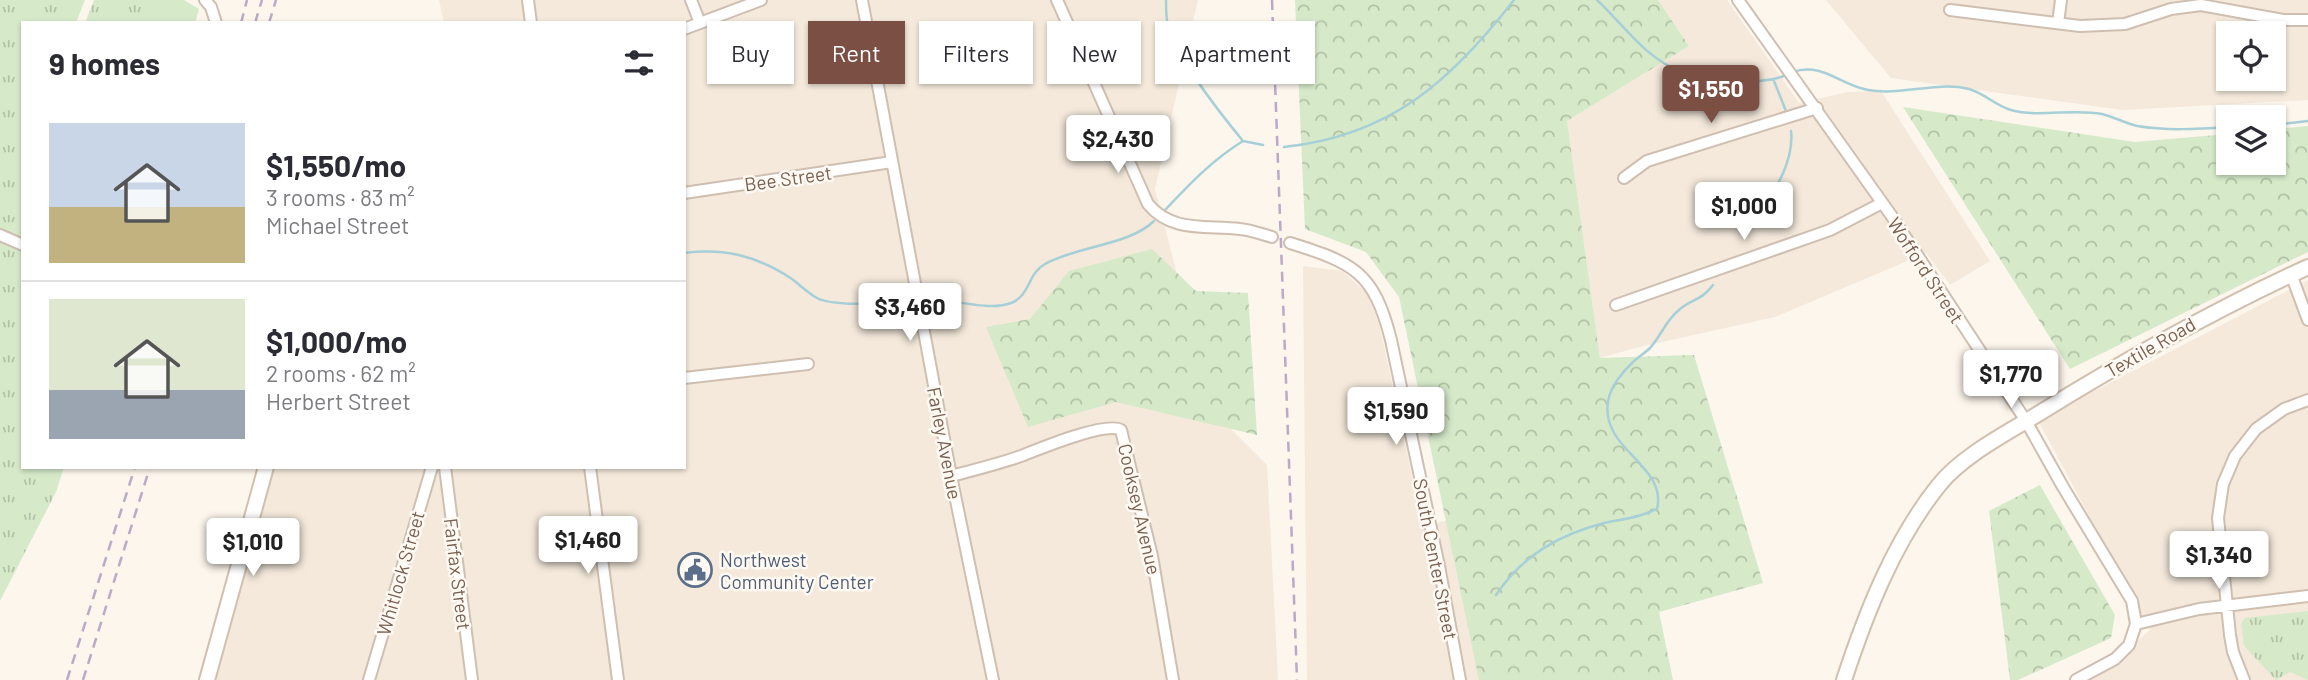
<!DOCTYPE html>
<html lang="en">
<head>
<meta charset="utf-8">
<style>
	body { margin:0; font-family:Barlow,sans-serif; background:#f2f2f3; color:#2b2b33; height:100vh; display:flex; flex-direction:column; font-size:26px; white-space:nowrap }
	* { box-sizing:border-box; margin:0 }
	p { font-size:23px; color:#7c7c81 }
	.icon { flex:none; width:38px; height:38px; fill:none; stroke:currentColor; stroke-width:2; stroke-linecap:round; stroke-linejoin:round }
	.map { position:relative; flex:1; overflow:hidden }
	.panel { position:absolute; left:21px; top:21px; width:665px; height:448px; display:flex; flex-direction:column; background:#fff; border-radius:0px; box-shadow:0 2px 5px #0004 }
	.panel>* { flex:none }
	.banner { position:absolute; left:707px; top:21px; width:665px; height:63px; display:flex; gap:14px }
	.tools { position:absolute; left:2216px; top:21px; display:grid; gap:14px }
	.tools a { display:grid; place-items:center; width:70px; height:70px; border-radius:0px; background:#fff; box-shadow:0 2px 5px #0004; font-size:35px }
	.price { position:absolute; translate:-50% -60px; padding:0 16px; border-radius:7px; background:#fff; color:#222; font-size:23px; line-height:46px; filter:drop-shadow(0 2px 4px #0008) }
	.price::after { content:''; position:absolute; left:50%; top:42px; width:21px; height:16px; margin-left:-10px; background:inherit; clip-path:polygon(0 0,100% 0,50% 100%) }
	.price.current { background:#7c4f44; color:#fff }
	ul { padding:0; list-style:none }
	li { display:flex; align-items:center; gap:21px; height:175px; padding:0 28px }
	li+li { border-top:2px solid #e1e1e2 }
	li span { display:grid; place-items:center; flex:none; width:196px; height:140px; border-radius:0px; color:#555 }
	li>.icon { margin-inline-start:auto }
	span .icon { width:84px; height:84px; fill:#fffc; stroke-width:1 }
	li b { font-size:30px }
	h2 { display:flex; justify-content:space-between; align-items:center; height:84px; padding:0 28px; font-size:30px }
	.chip { padding:0 24px; border-radius:0px; background:#fff; box-shadow:0 2px 5px #0004; font-size:24px; line-height:63px }
	.chip.current { background:#7c4f44; color:#fff }
	.map>svg:first-child { display:block }
</style>
</head>
<body>
<div class="map">
<svg width="2308" height="680" viewBox="0 0 2308 680">
	<defs>
		<pattern id="forest-crowns" width="20" height="18" patternUnits="userSpaceOnUse" patternTransform="scale(1.75)"><rect width="20" height="18" fill="#d6eaca"/><path d="M2 6a3 3 0 1 1 6 0M12 15a3 3 0 1 1 6 0" fill="none" stroke="#b2c1a6"/></pattern>
		<pattern id="park-tufts" width="24" height="20" patternUnits="userSpaceOnUse" patternTransform="scale(1.75)"><rect width="24" height="20" fill="#d6eaca"/><path d="M3 7l-1-3M5 7V3M7 7l1-3M15 17l-1-3M17 17v-4M19 17l1-3" fill="none" stroke="#b2c1a6"/></pattern>
	</defs>
	<rect width="100%" height="100%" fill="#fcf6ec"/>
	<path fill="#f4e9db" fill-rule="evenodd" d="M439,0h759l-43,189 57,221 55,55 11,215h-1063l59,-213h410v-444h-240z
		M1658,0h69l72,103 49,-11 33,-1 109,170 -40,24 -24,-32 -151,64 -136,30 -39,11 -33,-237 122,-75z
		M1826,0h482v100l-185,10 -232,-32zM2228,33h45v46h-45z
		M1303,266l39,5 25,22 12,30 44,204 72,-20 33,173h-221z
		M2308,280v400h-221l30,-14 14,-19 19,-17 -111,-208 40,-23z"/>
	<path fill="url(#forest-crowns)" d="M1295,0h363l31,46 -122,75 33,237 94,-3 69,228 -104,29 14,68h-194l-80,-383 -33,-45 -61,-23z
		M1903,107l232,35 93,-8v29h45v-34l35,-3v126l-238,117z
		M1152,249l44,42 52,2 9,142 -141,-33 -88,25 -42,-100 44,-8 39,-48z
		M2040,485l75,130 -4,23 -93,42h-8l-21,-169z"/>
	<path fill="url(#park-tufts)" d="M0,0h85l-9,23h-53v444h41l-8,25 -56,109z
		M94,0h90l15,9 -4,14h-110z
		M2308,611v69l-18,-8 -14,8 -32,-34 -3,-23 4,-5z"/>
	<path fill="#d6eaca" d="M155,0h18l21,10 -6,13h-16l-23,-11z"/>
	<g fill="none" stroke-linecap="round" stroke-linejoin="round">
		<path stroke="#a7cfd7" stroke-width="2.5" d="M1166,0c0,9 0,18 2,27 11,34 52,86 75,114
			M1597,0c26,24 48,58 83,71 17,6 35,7 53,8 19,2 36,4 53,-4
			M1792,72c32,-10 47,13 76,18 33,6 68,-9 101,-1 15,4 27,17 42,21 29,8 61,-2 91,4 12,3 23,9 35,12 30,5 61,3 91,1
			M1774,81l12,30
			M2273,125l35,-4
			M1284,147c106,-11 167,-66 230,-147
			M1165,210c26,-27 46,-49 78,-69l20,4
			M1750,230c17,-30 45,-63 41,-99
			M684,253c42,-5 73,3 108,26 8,6 16,14 25,19 17,9 66,5 86,5
			M948,301c20,2 44,9 63,2 19,-7 17,-30 34,-39 32,-18 85,-19 109,-43
			M1496,595c26,-39 62,-60 108,-72 18,-4 35,-5 53,-14 8,-33 -28,-50 -43,-76 -15,-28 -3,-50 19,-71 5,-5 12,-9 17,-14 11,-12 16,-28 29,-38 13,-12 21,-8 34,-25"/>
		<g stroke="#cfbfb1" stroke-width="14">
			<path id="street" d="M205,0l6,7 5,16
				M528,0l3,23
				M691,0l9,23
				M862,0l89,476 42,204
				M1057,0l91,204c24,29 58,21 92,25 11,1 21,5 32,8
				M1738,0l153,215 135,206 37,66 69,114 4,23 -7,21 -14,14 -39,21
				M1950,10l130,16 45,-2 46,-15 30,-4 82,15h25
				M2058,23l3,-23
				M684,29l77,-29
				M1624,178l23,-17 170,-53
				M684,193l208,-31
				M0,235l23,10
				M1290,243c64,20 84,29 101,97l48,226 21,114
				M2291,274l17,46
				M1616,305l214,-75 52,-27
				M684,378l124,-14
				M445,467l27,213
				M590,467l28,213
				M951,476c23,-6 47,-12 70,-20 18,-7 85,-35 100,-26l31,126 21,124
				M2136,624l63,-15 109,-13
				M369,680l63,-213
				M2244,680l-11,-28 -3,-17 -12,-117 5,-34 12,-28 21,-27 28,-20 24,-9"/>
		</g>
		<g stroke="#d2c0af" stroke-width="18">
			<path id="secondary" d="M207,680l59,-213
				M1844,680c22,-67 50,-139 95,-195 23,-29 68,-52 99,-71 89,-55 174,-103 270,-147"/>
		</g>
		<use href="#street" stroke="#fff" stroke-width="10"/>
		<use href="#secondary" stroke="#fff" stroke-width="14"/>
		<path stroke="#baa9c7" stroke-width="2.5" stroke-dasharray="10 7" stroke-linecap="butt" d="M1272,0l25,680
			M241,23l6,-23
			M255,23l7,-23
			M269,23l7,-23
			M67,680l68,-213
			M83,680l67,-213"/>
	</g>
	<defs>
		<g id="civic-ring" transform="scale(1.75)"><circle r="9.5" fill="#fefaf3" stroke="#5c6f8a" stroke-width="1.5"/><path d="M-.6-6.5H3V-4.5H.6V-3L4-1V1h2V6H-6V1h2V-1L-.6-3ZM-1.2 2.5V6h2.4V2.5Z" fill="#5c6f8a"/></g>
	</defs>
	<g fill-rule="evenodd">
		<use href="#civic-ring" x="695" y="570"/>
	</g>
	<g text-anchor="middle" dominant-baseline="central" stroke-width="5" stroke-linejoin="round" paint-order="stroke">
		<g font-size="19" fill="#785f4f" stroke="#fefaf3">
			<text transform="translate(788 178) rotate(-8)">Bee Street</text>
			<text transform="translate(1926 270) rotate(57)">Wofford Street</text>
			<text transform="translate(2150 347) rotate(-30)">Textile Road</text>
			<text transform="translate(945 443) rotate(79)">Farley Avenue</text>
			<text transform="translate(1140 509) rotate(77)">Cooksey Avenue</text>
			<text transform="translate(1436 559) rotate(79)">South Center Street</text>
			<text transform="translate(400 573) rotate(-74)">Whitlock Street</text>
			<text transform="translate(458 574) rotate(83)">Fairfax Street</text>
		</g>
		<g font-size="19" fill="#4e5e75" stroke="#fefaf3" text-anchor="start">
			<text x="720" y="559">Northwest<tspan x="720" dy="22">Community Center</tspan></text>
		</g>
	</g>
</svg>
<div class="tools">
<a><svg class="icon" aria-label="locate" viewBox="0 0 24 24"><circle cx="12" cy="12" r="6"/><path d="M12 2v4M12 18v4M2 12h4M18 12h4"/></svg></a>
<a><svg class="icon" aria-label="layers" viewBox="0 0 24 24"><path d="M12 4l9 5-9 5-9-5zM3 14l9 5 9-5"/></svg></a>
</div>
<b class="price current" style="left:1711px;top:125px">$1,550</b>
<b class="price" style="left:1118px;top:175px">$2,430</b>
<b class="price" style="left:1744px;top:242px">$1,000</b>
<b class="price" style="left:910px;top:343px">$3,460</b>
<b class="price" style="left:2011px;top:410px">$1,770</b>
<b class="price" style="left:1396px;top:447px">$1,590</b>
<b class="price" style="left:588px;top:576px">$1,460</b>
<b class="price" style="left:253px;top:578px">$1,010</b>
<b class="price" style="left:2219px;top:591px">$1,340</b>
<div class="banner">
<a class="chip">Buy</a>
<a class="chip current">Rent</a>
<a class="chip">Filters</a>
<a class="chip">New</a>
<a class="chip">Apartment</a>
</div>
<section class="panel">
<h2>9 homes<svg class="icon" aria-label="filters" viewBox="0 0 24 24"><path d="M4 7h16M4 17h16"/><circle cx="9" cy="7" r="2"/><circle cx="15" cy="17" r="2"/></svg></h2>
<ul>
<li><span style="background:linear-gradient(#c9d6e8 60%,#c2b280 0)"><svg class="icon" aria-label="home" viewBox="0 0 24 24"><path d="M3 11l9-7 9 7M6 9v11h12V9"/></svg></span><div><b>$1,550/mo</b><p>3 rooms · 83 m²</p><p>Michael Street</p></div></li>
<li><span style="background:linear-gradient(#dfe7d0 65%,#9aa5b1 0)"><svg class="icon" aria-label="home" viewBox="0 0 24 24"><path d="M3 11l9-7 9 7M6 9v11h12V9"/></svg></span><div><b>$1,000/mo</b><p>2 rooms · 62 m²</p><p>Herbert Street</p></div></li>
</ul>
</section>
</div>
</body>
</html>
